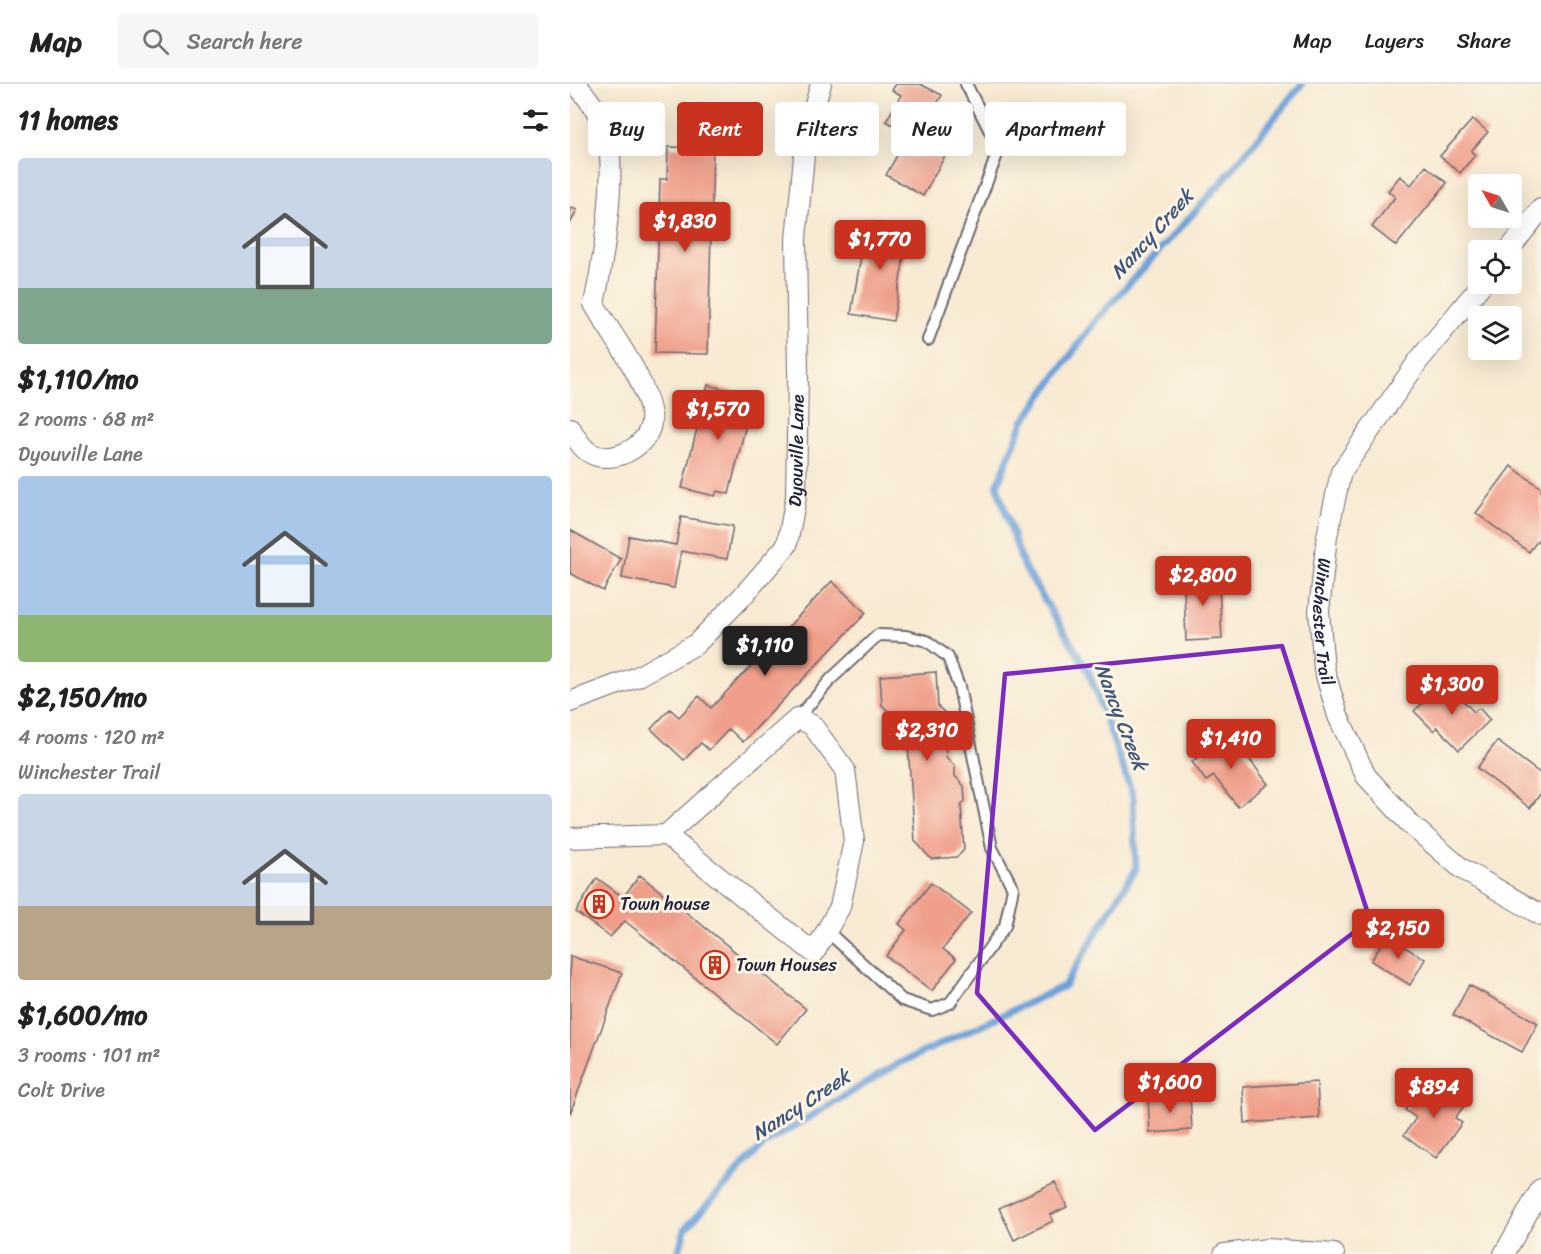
<!DOCTYPE html>
<html lang="en">
<head>
<meta charset="utf-8">
<style>
	body { margin:0; font-family:Sriracha,sans-serif; background:#f6f6f6; color:#222; height:100vh; display:flex; flex-direction:column; font-size:22px; white-space:nowrap }
	* { box-sizing:border-box; margin:0 }
	p { font-size:20px; color:#767676 }
	.icon { flex:none; width:33px; height:33px; fill:none; stroke:currentColor; stroke-width:2; stroke-linecap:round; stroke-linejoin:round }
	.map { position:relative; flex:1; overflow:hidden }
	.sheet { display:flex; flex-direction:column; background:#fff; width:570px }
	.sheet>* { flex:none }
	.guide { position:absolute; left:18px; top:18px; width:570px; height:54px; display:flex; gap:12px }
	.needle { width:39px; rotate:309deg }
	.buttons { position:absolute; left:898px; top:90px; display:grid; gap:12px }
	.buttons a { display:grid; place-items:center; width:54px; height:54px; border-radius:6px; background:#fff; box-shadow:0 6px 24px #0002; font-size:30px }
	.price { position:absolute; translate:-50% -51px; padding:0 14px; border-radius:6px; background:#c8321e; color:#fff; font-size:20px; line-height:39px; filter:drop-shadow(0 2px 3px #0008) }
	.price::after { content:''; position:absolute; left:50%; top:36px; width:18px; height:14px; margin-left:-9px; background:inherit; clip-path:polygon(0 0,100% 0,50% 100%) }
	.price.active { background:#222; color:#fff }
	ul { padding:0; list-style:none }
	li { display:grid; align-content:center; gap:12px; height:318px; padding:0 18px }
	li span { display:grid; place-items:center; height:186px; border-radius:6px; color:#555 }
	li>.icon { margin-inline-start:auto }
	span .icon { width:108px; height:108px; fill:#fffc; stroke-width:1 }
	li b { font-size:26px }
	h2 { display:flex; justify-content:space-between; align-items:center; height:72px; padding:0 18px; font-size:26px }
	.chip { padding:0 21px; border-radius:6px; background:#fff; box-shadow:0 6px 24px #0002; font-size:21px; line-height:54px }
	.chip.active { background:#c8321e; color:#fff }
	header { display:flex; align-items:center; gap:36px; box-sizing:border-box; height:84px; padding:0 30px; background:#fff; border-bottom:2px solid #e0e0e0 }
	header strong { font-size:28px }
	nav { display:flex; gap:33px; margin-inline-start:auto; font-size:21px }
	.search { width:420px; height:54px; background:#f6f6f6; display:flex; align-items:center; gap:15px; box-sizing:border-box; padding:0 21px; border-radius:6px; color:#767676; font-size:22px }
	main { display:flex; flex:1; min-height:0 }
	.map>svg:first-child { display:block }
</style>
</head>
<body>
<header>
<strong>Map</strong>
<div class="search"><svg class="icon" aria-label="search" viewBox="0 0 24 24"><circle cx="10" cy="10" r="6"/><path d="M15 15l6 6"/></svg>Search here</div>
<nav><a>Map</a><a>Layers</a><a>Share</a></nav>
</header>
<main>
<section class="sheet">
<h2>11 homes<svg class="icon" aria-label="filters" viewBox="0 0 24 24"><path d="M4 7h16M4 17h16"/><circle cx="9" cy="7" r="2"/><circle cx="15" cy="17" r="2"/></svg></h2>
<ul>
<li><span style="background:linear-gradient(#c9d6e8 70%,#7fa58c 0)"><svg class="icon" aria-label="home" viewBox="0 0 24 24"><path d="M3 11l9-7 9 7M6 9v11h12V9"/></svg></span><div><b>$1,110/mo</b><p>2 rooms · 68 m²</p><p>Dyouville Lane</p></div></li>
<li><span style="background:linear-gradient(#a9c7e8 75%,#8fb573 0)"><svg class="icon" aria-label="home" viewBox="0 0 24 24"><path d="M3 11l9-7 9 7M6 9v11h12V9"/></svg></span><div><b>$2,150/mo</b><p>4 rooms · 120 m²</p><p>Winchester Trail</p></div></li>
<li><span style="background:linear-gradient(#c9d6e8 60%,#b9a48a 0)"><svg class="icon" aria-label="home" viewBox="0 0 24 24"><path d="M3 11l9-7 9 7M6 9v11h12V9"/></svg></span><div><b>$1,600/mo</b><p>3 rooms · 101 m²</p><p>Colt Drive</p></div></li>
</ul>
</section>
<div class="map">
<svg width="971" height="1170" viewBox="0 0 971 1170">
	<rect width="100%" height="100%" fill="#fcf5e5"/>
	<filter id="ink" filterUnits="userSpaceOnUse"><feTurbulence type="fractalNoise" baseFrequency=".0167" numOctaves="2"/><feDisplacementMap in="SourceGraphic" scale="12" xChannelSelector="R" yChannelSelector="G"/><feConvolveMatrix kernelMatrix="1 2 1 2 8 2 1 2 1" color-interpolation-filters="sRGB"/></filter>
	<filter id="wash" filterUnits="userSpaceOnUse"><feTurbulence type="fractalNoise" baseFrequency=".008" numOctaves="4" result="noise"/><feDisplacementMap in="SourceGraphic" scale="24" xChannelSelector="R" yChannelSelector="G"/><feGaussianBlur stdDeviation="1.35" result="paint"/><feColorMatrix in="noise" values="0 0 0 0 0 0 0 0 0 0 0 0 0 0 0 0 0 1.4 0 .05"/><feComposite in="paint" operator="in"/></filter>
	<g filter="url(#wash)">
		<rect width="100%" height="100%" fill="#f8ead3"/>
		<g fill="none" stroke-linecap="round" stroke-linejoin="round">
			<path stroke="#6da1d9" stroke-width="7" d="M108,1170l7,-25 78,-84 133,-80 168,-79 72,-117 -3,-73 -44,-124 -66,-107 -26,-79 26,-64 73,-102 125,-137 81,-99"/>
		</g>
		<g id="blocks">
			<path fill="#ef9e89" d="M326,0h24l22,11 -23,41 28,16 -24,44 -37,-21 23,-41 -23,-13 15,-26 -9,-5z
				M903,35l15,13 -17,19 4,4 -15,18 -20,-17z
				M98,63l45,1 -5,206 -53,-1 5,-174h7z
				M856,82l21,17 -51,63 -24,-19 23,-30 -7,-6 12,-15 11,9z
				M0,123l7,3 -7,14z
				M297,137l42,7 -16,93 -42,-7z
				M138,301l45,11 -24,98 -12,-3 -2,5 -33,-8z
				M941,382l30,22v48l-12,16 -53,-39z
				M111,433l52,9 -6,33 -46,-8 -7,37 -52,-10 7,-42 47,9z
				M0,446l51,29 -18,32 -33,-18z
				M648,485l4,70 -36,2 -2,-50 8,-1 -1,-20z
				M262,497l34,32 -123,129 -14,-13 -20,21 -8,-7 -17,17 -33,-31 19,-20 9,8 20,-21 12,12z
				M366,588l2,34 14,15 -8,7 2,29 9,9v10l9,10 1,15 -4,4 3,45 -7,7 -26,2 -16,-18 -7,-95 -14,-15 -1,-15 -11,-11 -2,-29z
				M875,598l29,30 5,-4 11,12 -31,30 -22,-23 -3,4 -20,-20z
				M660,649l38,51 -30,23 -24,-31 -8,5 -14,-19z
				M927,657l44,33v19l-11,15 -53,-40z
				M70,791l166,134 -29,35 -152,-123 -15,16 -34,-25 21,-34 26,19z
				M361,799l40,30 -28,36 13,10 -24,32 -46,-35 20,-26 -7,-6z
				M816,852l39,23 -15,26 -39,-24z
				M0,872l52,17 -52,141z
				M899,901l69,38 -16,29 -69,-37z
				M747,998l2,36 -74,5 -2,-36z
				M876,1002l22,15 -13,17 7,5 -26,35 -32,-23 12,-17 -11,-8 16,-23 16,12z
				M620,1011l2,35 -42,3 -2,-35z
				M485,1098l12,25 -17,8 3,6 -39,19 -15,-32z"/>
		</g>
	</g>
	<g filter="url(#ink)">
		<use href="#blocks" fill-opacity="0" stroke="#6d6870" stroke-width="1.5"/>
		<g fill="none" stroke-linecap="round" stroke-linejoin="round">
			<g stroke="#6d6870" stroke-width="14">
				<path id="lane" d="M358,256l71,-191 -33,-65
					M228,634l33,-39 47,-44 28,1 21,5 21,16 11,30 33,161 21,40 -8,38 -55,77 -18,7 -30,-10 -75,-69"/>
			</g>
			<g stroke="#6d6870" stroke-width="22">
				<g id="street">
					<path d="M939,166l32,-41"/>
					<path id="s1" d="M912,200l-63,76 -78,112 -14,64 -8,75 5,58 14,47 28,60 44,48 52,45 79,46"/>
					<path d="M0,344c5,8 11,20 20,25 24,14 66,-10 61,-39 -8,-41 -37,-75 -57,-110 9,-41 23,-130 13,-169 -4,-18 -19,-37 -31,-51"/>
					<path id="s2" d="M0,618l67,-25 59,-33 45,-46 46,-53 9,-48 2,-122 -2,-136 10,-104 15,-51"/>
					<path d="M0,754l96,-3 132,-117 14,7 33,45 9,71 -14,66 -26,46 -148,-118"/>
					<path d="M654,1170l44,-5 66,5"/>
					<path d="M934,1170l37,-65"/>
				</g>
			</g>
			<use href="#lane" stroke="#fff" stroke-width="10"/>
			<use href="#street" stroke="#fff" stroke-width="20"/>
		</g>
	</g>
	<path fill="none" stroke="#7b2cbf" stroke-width="4.5" stroke-linejoin="round" d="M712,562l88,274 -275,210 -118,-137 28,-319z"/>
	<defs>
		<g id="building-ring" transform="scale(1.5)"><circle r="9.5" fill="#fcf5e5" stroke="#c8321e" stroke-width="1.5"/><path d="M-4-6H4V6H1V3H-1V6H-4ZM-2.5-4.3h1.7v1.8h-1.7ZM.8-4.3h1.7v1.8H.8ZM-2.5-1h1.7V.8h-1.7ZM.8-1h1.7V.8H.8Z" fill="#c8321e"/></g>
	</defs>
	<g fill-rule="evenodd">
		<use href="#building-ring" x="29" y="820"/>
		<use href="#building-ring" x="145" y="881"/>
	</g>
	<g text-anchor="middle" dominant-baseline="central" stroke-width="6" stroke-linejoin="round" paint-order="stroke">
		<g font-size="18" fill="#22223b" stroke="#fcf5e5">
			<text stroke="none"><textPath href="#s2" startOffset="369">Dyouville Lane</textPath></text>
			<text stroke="none"><textPath href="#s1" startOffset="387">Winchester Trail</textPath></text>
		</g>
		<g font-size="18" fill="#22223b" stroke="#fcf5e5" text-anchor="start">
			<text x="50" y="820">Town house</text>
			<text x="166" y="881">Town Houses</text>
		</g>
		<g font-size="20" font-style="italic" fill="#40557a" stroke="#fcf5e5">
			<text transform="translate(582 150) rotate(-48)">Nancy Creek</text>
			<text transform="translate(551 633) rotate(69)">Nancy Creek</text>
			<text transform="translate(231 1021) rotate(-33)">Nancy Creek</text>
		</g>
	</g>
</svg>
<div class="buttons">
<a><svg class="needle" viewBox="-14 -14 28 28"><path d="M0-13l5 13h-10z" fill="#e53935"/><path d="M0 13l5-13h-10z" fill="#767676"/></svg></a>
<a><svg class="icon" aria-label="locate" viewBox="0 0 24 24"><circle cx="12" cy="12" r="6"/><path d="M12 2v4M12 18v4M2 12h4M18 12h4"/></svg></a>
<a><svg class="icon" aria-label="layers" viewBox="0 0 24 24"><path d="M12 4l9 5-9 5-9-5zM3 14l9 5 9-5"/></svg></a>
</div>
<b class="price" style="left:115px;top:169px">$1,830</b>
<b class="price" style="left:310px;top:187px">$1,770</b>
<b class="price" style="left:148px;top:357px">$1,570</b>
<b class="price" style="left:633px;top:523px">$2,800</b>
<b class="price active" style="left:195px;top:593px">$1,110</b>
<b class="price" style="left:882px;top:632px">$1,300</b>
<b class="price" style="left:357px;top:678px">$2,310</b>
<b class="price" style="left:661px;top:686px">$1,410</b>
<b class="price" style="left:828px;top:876px">$2,150</b>
<b class="price" style="left:600px;top:1030px">$1,600</b>
<b class="price" style="left:864px;top:1035px">$894</b>
<div class="guide">
<a class="chip">Buy</a>
<a class="chip active">Rent</a>
<a class="chip">Filters</a>
<a class="chip">New</a>
<a class="chip">Apartment</a>
</div>
</div>
</main>
</body>
</html>
